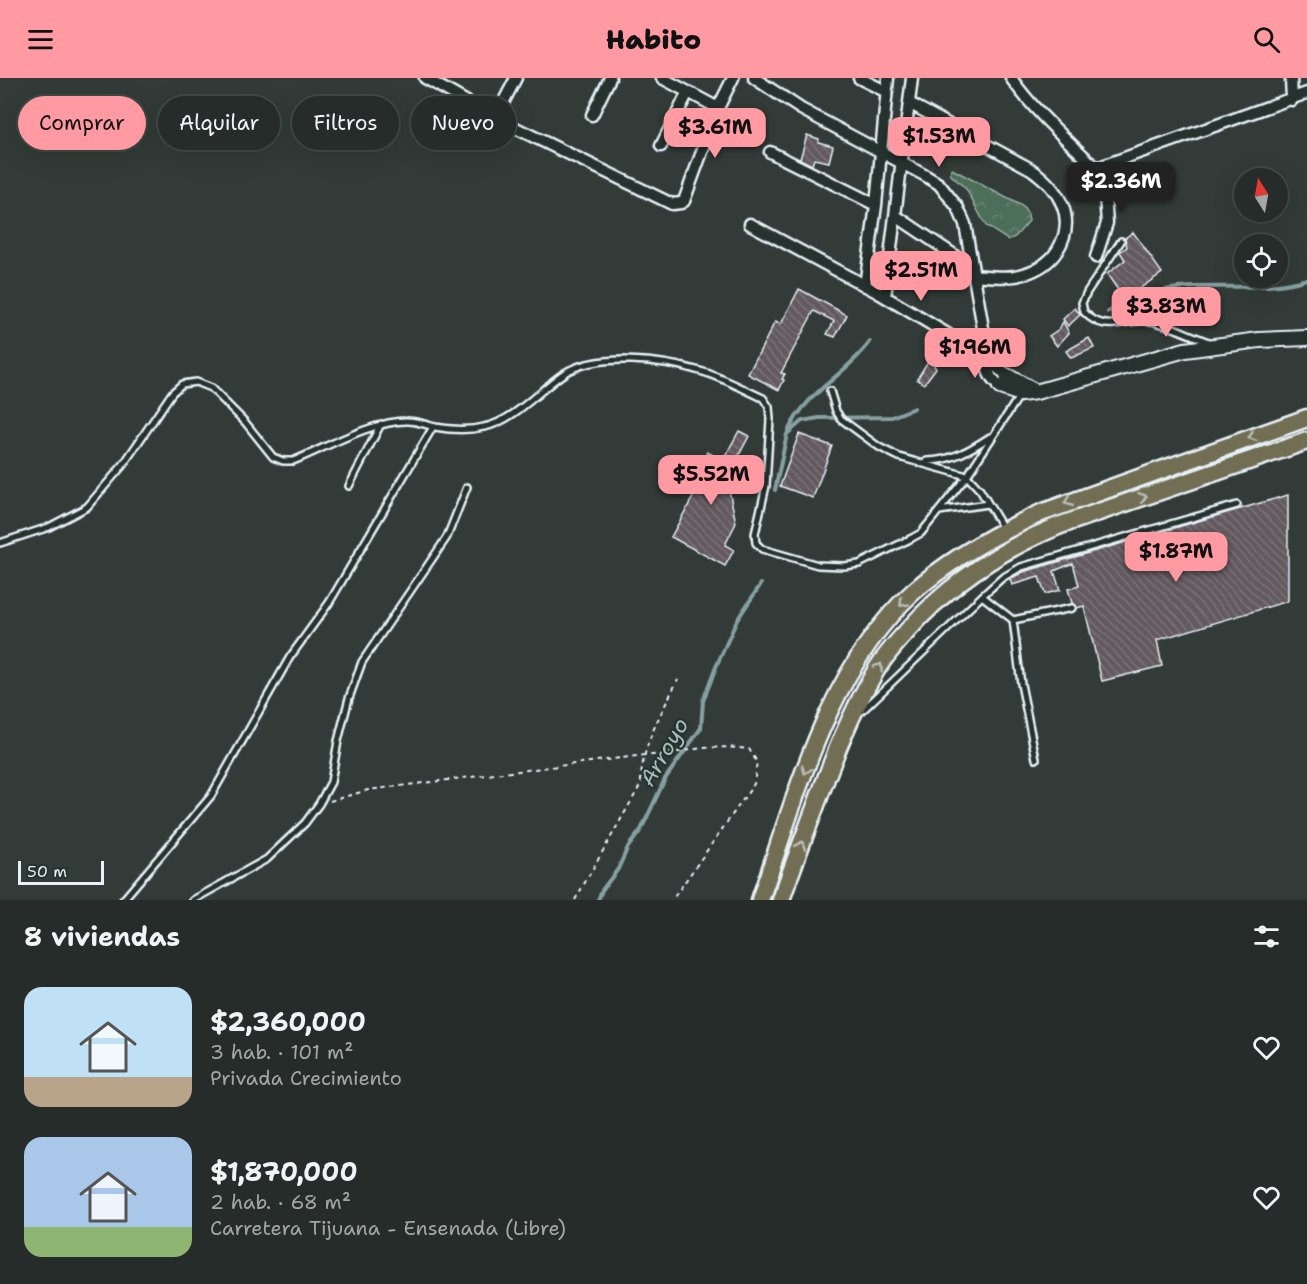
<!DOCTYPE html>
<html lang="es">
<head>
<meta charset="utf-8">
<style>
	body { margin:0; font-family:"Shantell Sans",sans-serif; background:#323835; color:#f1f3f6; height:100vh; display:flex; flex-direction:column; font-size:22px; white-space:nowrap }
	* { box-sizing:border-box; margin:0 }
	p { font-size:20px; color:#a4a7a8 }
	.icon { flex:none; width:33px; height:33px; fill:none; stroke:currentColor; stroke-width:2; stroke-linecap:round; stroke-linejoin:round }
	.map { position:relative; height:822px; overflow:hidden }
	.sheet { display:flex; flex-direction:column; background:#262c29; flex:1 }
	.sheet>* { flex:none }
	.hud { position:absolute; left:18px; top:18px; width:600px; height:54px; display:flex; gap:12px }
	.needle { width:39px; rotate:349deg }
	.buttons { position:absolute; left:1234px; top:90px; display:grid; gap:12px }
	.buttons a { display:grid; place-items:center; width:54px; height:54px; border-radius:50%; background:#262c29; box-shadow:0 6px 24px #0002,0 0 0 2px #424846; font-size:30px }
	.scale { position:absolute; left:18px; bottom:15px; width:86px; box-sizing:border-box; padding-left:6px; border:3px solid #e8f1f8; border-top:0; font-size:16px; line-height:21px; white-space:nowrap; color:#e8f1f8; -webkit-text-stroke:4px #26332d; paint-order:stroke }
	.price { position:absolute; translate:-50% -51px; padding:0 14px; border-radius:12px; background:#ff9aa2; color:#111; font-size:20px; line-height:39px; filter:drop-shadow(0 2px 3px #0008) }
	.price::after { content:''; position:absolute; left:50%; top:36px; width:18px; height:14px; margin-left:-9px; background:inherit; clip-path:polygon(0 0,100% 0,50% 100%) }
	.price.current { background:#222; color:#fff }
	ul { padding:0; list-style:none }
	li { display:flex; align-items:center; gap:18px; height:150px; padding:0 24px }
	li span { display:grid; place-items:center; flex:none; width:168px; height:120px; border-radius:18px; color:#555 }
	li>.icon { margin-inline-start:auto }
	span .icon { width:72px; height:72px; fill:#fffc; stroke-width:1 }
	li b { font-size:26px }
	h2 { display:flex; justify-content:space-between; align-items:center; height:72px; padding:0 24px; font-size:26px }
	.chip { padding:0 21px; border-radius:27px; background:#262c29; box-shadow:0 6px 24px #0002,0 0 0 2px #424846; font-size:21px; line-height:54px }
	.chip.current { background:#ff9aa2; color:#111 }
	header { display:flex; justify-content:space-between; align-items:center; height:78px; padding:0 24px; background:#ff9aa2; color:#111; font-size:27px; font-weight:800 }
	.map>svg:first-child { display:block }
</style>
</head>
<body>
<header><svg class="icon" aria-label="menu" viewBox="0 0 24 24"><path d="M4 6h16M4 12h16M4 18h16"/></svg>Habito<svg class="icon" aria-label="search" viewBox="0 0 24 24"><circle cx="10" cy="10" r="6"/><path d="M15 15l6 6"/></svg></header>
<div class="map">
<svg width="1307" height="822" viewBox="0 0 1307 822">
	<defs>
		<pattern id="park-crowns" width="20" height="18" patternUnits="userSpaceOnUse" patternTransform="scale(1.5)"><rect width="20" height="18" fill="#4d6e59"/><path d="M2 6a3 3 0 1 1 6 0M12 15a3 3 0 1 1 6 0" fill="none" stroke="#678372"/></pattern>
		<pattern id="building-back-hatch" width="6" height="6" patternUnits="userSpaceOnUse" patternTransform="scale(1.5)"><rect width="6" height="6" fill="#645a5f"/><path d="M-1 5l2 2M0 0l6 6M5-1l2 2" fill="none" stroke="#7a7277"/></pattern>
	</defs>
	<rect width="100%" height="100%" fill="#323b37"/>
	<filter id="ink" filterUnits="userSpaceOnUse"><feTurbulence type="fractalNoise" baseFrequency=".0167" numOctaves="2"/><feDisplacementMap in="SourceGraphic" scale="12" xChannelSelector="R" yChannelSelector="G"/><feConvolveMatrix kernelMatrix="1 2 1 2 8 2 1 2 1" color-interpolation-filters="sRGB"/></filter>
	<g filter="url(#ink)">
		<path fill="url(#park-crowns)" stroke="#9ab0a8" stroke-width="1.5" d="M952,91l70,37 6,8 1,7 -14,16 -7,3 -22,-14 -20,-37 -16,-15z"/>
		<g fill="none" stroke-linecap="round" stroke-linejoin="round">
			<path stroke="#87a1a2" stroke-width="4" d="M1108,234c22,-13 45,-21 70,-24 43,-4 87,4 129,-9
				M788,353c20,-41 57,-55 82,-89
				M775,412l12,-56 15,-13 17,-3 73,-1 22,-9
				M598,822l4,-10 16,-21 10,-22 13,-17 24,-51 36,-51 2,-27 13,-34 21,-47 24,-36"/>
		</g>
		<path fill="url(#building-back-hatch)" stroke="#e8f1f8" stroke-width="1.5" d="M807,57l12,4 -1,3 15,4 -4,16 -15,-3 -2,6 -12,-6z
			M1133,154l29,41 -42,29 -6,-9 4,-3 -11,-16 18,-14 -5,-8 7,-5 -2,-9z
			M799,211l48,26 -12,22 -8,-3 7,-13 -20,-10 -33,62 4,1 -3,5 2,1 -5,10 -31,-16 27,-52 6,2z
			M1075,230l5,7 -12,11 -5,-7z
			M1063,244l6,11 -12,13 -8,-10 10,-7z
			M1089,260l5,10 -23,10 -5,-7z
			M933,275l6,4 -5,9 2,2 -12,16 -7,-5z
			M739,353l10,5 -20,38 3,2 -4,9 8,38 -11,22 9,5 -9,16 -54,-29 23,-42 -8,-4 21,-39 16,8z
			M799,356l33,12 -19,52 -33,-12z
			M1288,417v106l-131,39 5,26 -60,15 -18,-75 -7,2 -5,-5 -4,-14 11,-3 -6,-23 -19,8 6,19 -15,4 -6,-17 -27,8 -2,-6 13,-7z"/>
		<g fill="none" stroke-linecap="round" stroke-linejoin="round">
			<g stroke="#e8f1f8" stroke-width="10">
				<path id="service" d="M1121,163l-34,51 -5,11 2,9c24,25 44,3 71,10 18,4 36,14 54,20
					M830,313l6,20 5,8 38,28 20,10 68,19 13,14 23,38
					M927,383c24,0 43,-11 63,-24
					M349,408l32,-62
					M939,433l49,-7
					M0,465l49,-16 38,-20 36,-42 49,-72 10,-9 14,-2 15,6 34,34 28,35 10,4h10c32,-13 81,-41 115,-40 9,0 18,4 27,6 17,3 32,4 49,0 30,-6 54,-36 79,-53 33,-22 101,-14 137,-3 22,6 43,18 63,27l6,9 1,12 -4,67 -11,48 1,9 6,6 56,16 26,1 15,-2 53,-26 9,-5 46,-57 53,-81
					M982,518l31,24 59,-12
					M1013,542l8,64 15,75
					M862,633l120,-115 20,-18 19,-11 216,-62
					M123,822l88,-104 79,-139 39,-54 104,-176
					M193,822l74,-41 38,-36 14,-19 12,-22 7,-41 11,-43 13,-36 85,-125 20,-50"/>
			</g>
			<g stroke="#e8f1f8" stroke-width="15">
				<path id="minor" d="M425,0l70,40 177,86 9,-1 3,-2 34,-93 15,-30
					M662,0l56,30
					M754,0l47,31 125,67 13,8 19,24 7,16 23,133c-2,13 1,21 12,30
					M859,0l28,14
					M1011,0c23,33 53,59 82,87l6,2 208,-74
					M1291,0l1,22
					M909,25l122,66c28,20 47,49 26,82 -7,11 -20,19 -33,23 -16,5 -34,2 -51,1
					M592,37l18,-37
					M495,40l21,-40
					M661,68l27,-54
					M770,74l106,53
					M896,138l58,39
					M750,146l127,68 72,43
					M1096,179l11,-34 -2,-27 -6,-29
					M865,208l11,-81 12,-127
					M885,219l27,-219
					M988,279l5,7 14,12"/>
			</g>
			<g stroke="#e8f1f8" stroke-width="18">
				<path id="tertiary" d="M1007,298l29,16
					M1000,309l21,7 15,-2 149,-42 74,-10 48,-2"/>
			</g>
			<g stroke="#e8f1f8" stroke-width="21">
				<path id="trunk" d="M760,822c37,-105 68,-231 153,-308 38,-34 82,-58 128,-79l266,-95
					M781,822c11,-32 23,-63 35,-95 17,-46 34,-91 59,-133 9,-16 22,-30 34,-43 42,-47 91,-79 149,-103l249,-85"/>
			</g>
			<path stroke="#e8f1f8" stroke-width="2" stroke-dasharray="4.5 4.5" stroke-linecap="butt" d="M330,723l38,-11 277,-35c20,0 37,-4 57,-7 16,-1 31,-1 47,1l8,13 -3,22 -82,116
				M575,822l66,-116c-1,-37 22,-73 37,-105"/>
			<use href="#service" stroke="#26332d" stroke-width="5"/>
			<use href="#minor" stroke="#26332d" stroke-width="10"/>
			<use href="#tertiary" stroke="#26332d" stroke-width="14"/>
			<use href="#trunk" stroke="#726e52" stroke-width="16"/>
		</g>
		<defs><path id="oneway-chevron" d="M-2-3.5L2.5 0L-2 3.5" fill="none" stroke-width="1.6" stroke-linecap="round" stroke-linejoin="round" transform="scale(1.5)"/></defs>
		<g stroke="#b9bdb6">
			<use href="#oneway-chevron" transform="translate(1252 359) rotate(161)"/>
			<use href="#oneway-chevron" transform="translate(1143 419) rotate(-19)"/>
			<use href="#oneway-chevron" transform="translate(1068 424) rotate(158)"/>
			<use href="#oneway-chevron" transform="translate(903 525) rotate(134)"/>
			<use href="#oneway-chevron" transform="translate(879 589) rotate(-57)"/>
			<use href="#oneway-chevron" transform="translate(806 692) rotate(110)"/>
			<use href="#oneway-chevron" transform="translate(801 767) rotate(-70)"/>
		</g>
	</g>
	<g text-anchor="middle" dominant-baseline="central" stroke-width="4.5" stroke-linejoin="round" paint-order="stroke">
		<g font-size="22" font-style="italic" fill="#a7bbbf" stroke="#26332d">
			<text transform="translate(664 674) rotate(-60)">Arroyo</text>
		</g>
	</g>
</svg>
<div class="buttons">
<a><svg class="needle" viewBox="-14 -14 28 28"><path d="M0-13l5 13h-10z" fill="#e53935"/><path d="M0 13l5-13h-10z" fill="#a4a7a8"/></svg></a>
<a><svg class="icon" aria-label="locate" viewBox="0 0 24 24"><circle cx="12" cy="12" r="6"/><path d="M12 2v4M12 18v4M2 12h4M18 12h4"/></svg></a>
</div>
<div class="scale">50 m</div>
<b class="price" style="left:715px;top:81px">$3.61M</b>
<b class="price" style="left:939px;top:90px">$1.53M</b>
<b class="price current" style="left:1121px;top:135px">$2.36M</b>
<b class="price" style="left:921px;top:224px">$2.51M</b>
<b class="price" style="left:1166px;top:260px">$3.83M</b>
<b class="price" style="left:975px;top:301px">$1.96M</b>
<b class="price" style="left:711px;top:428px">$5.52M</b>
<b class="price" style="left:1176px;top:505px">$1.87M</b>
<div class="hud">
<a class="chip current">Comprar</a>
<a class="chip">Alquilar</a>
<a class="chip">Filtros</a>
<a class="chip">Nuevo</a>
</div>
</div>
<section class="sheet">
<h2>8 viviendas<svg class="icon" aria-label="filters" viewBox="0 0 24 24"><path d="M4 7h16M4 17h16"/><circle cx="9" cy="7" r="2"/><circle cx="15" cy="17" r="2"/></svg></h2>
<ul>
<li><span style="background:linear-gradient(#bfe0f5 75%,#b9a48a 0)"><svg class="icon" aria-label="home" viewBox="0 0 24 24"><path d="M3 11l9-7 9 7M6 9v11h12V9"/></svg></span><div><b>$2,360,000</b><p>3 hab. · 101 m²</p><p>Privada Crecimiento</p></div><svg class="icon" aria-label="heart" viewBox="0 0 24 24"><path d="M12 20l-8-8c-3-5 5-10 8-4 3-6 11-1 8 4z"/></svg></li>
<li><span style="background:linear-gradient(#a9c7e8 75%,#8fb573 0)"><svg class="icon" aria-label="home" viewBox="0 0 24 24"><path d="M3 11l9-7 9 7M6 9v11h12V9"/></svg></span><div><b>$1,870,000</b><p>2 hab. · 68 m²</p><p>Carretera Tijuana - Ensenada (Libre)</p></div><svg class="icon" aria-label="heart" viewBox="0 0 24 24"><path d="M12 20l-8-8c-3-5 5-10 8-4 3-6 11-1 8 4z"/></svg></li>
</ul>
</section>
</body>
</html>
